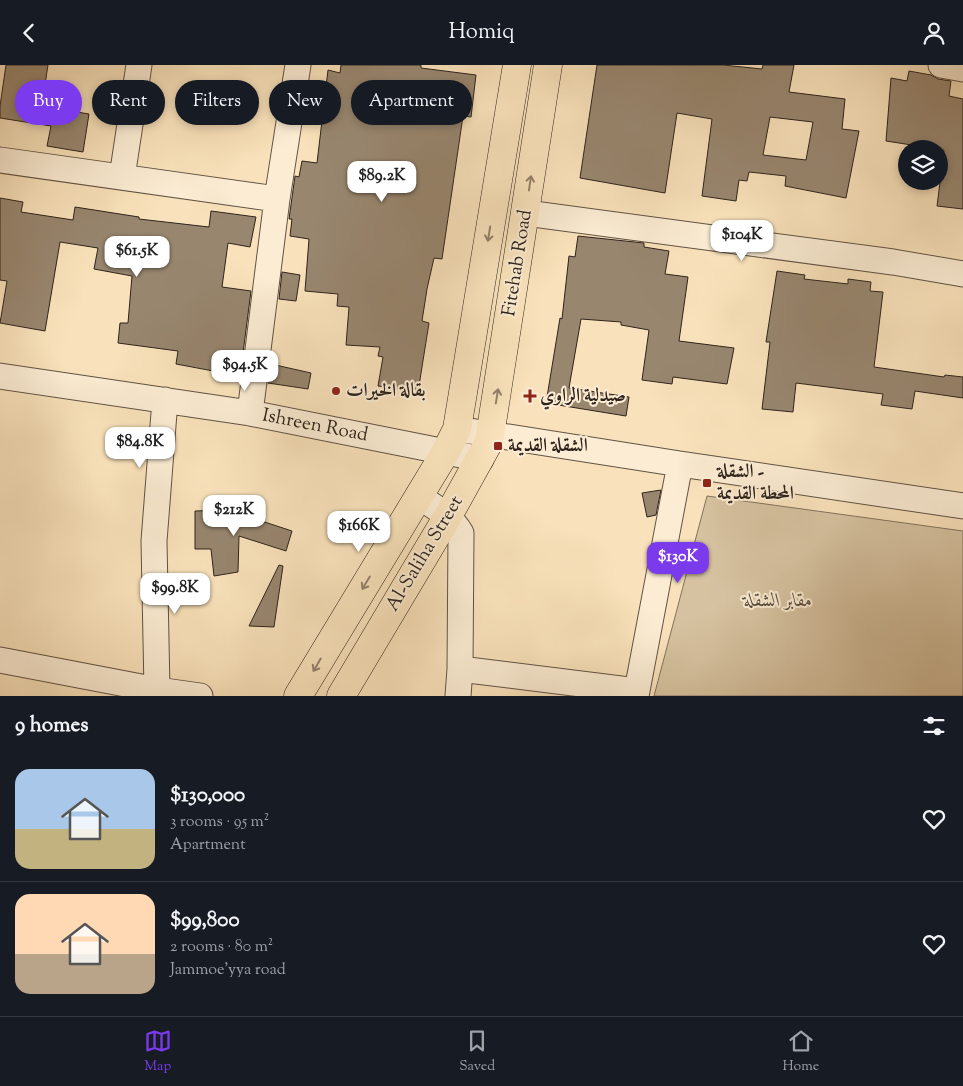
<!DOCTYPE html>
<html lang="en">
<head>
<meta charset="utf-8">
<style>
	body { margin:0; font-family:"Sorts Mill Goudy",Amiri,serif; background:#20242c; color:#f1f3f6; height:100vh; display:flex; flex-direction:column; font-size:19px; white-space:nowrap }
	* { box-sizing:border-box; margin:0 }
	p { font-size:16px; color:#9ea1a6 }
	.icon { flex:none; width:28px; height:28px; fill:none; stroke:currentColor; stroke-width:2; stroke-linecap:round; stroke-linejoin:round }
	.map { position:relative; height:631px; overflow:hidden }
	.sheet { display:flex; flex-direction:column; background:#171b24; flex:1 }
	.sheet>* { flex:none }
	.guide { position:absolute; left:15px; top:15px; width:500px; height:45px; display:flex; gap:10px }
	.tools { position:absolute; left:898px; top:75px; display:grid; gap:10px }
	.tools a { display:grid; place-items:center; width:50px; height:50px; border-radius:50%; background:#171b24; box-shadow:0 2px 8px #0003; font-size:25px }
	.price { position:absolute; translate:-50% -42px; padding:0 11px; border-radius:10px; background:#fff; color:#222; font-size:16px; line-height:32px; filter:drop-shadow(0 1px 2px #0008) }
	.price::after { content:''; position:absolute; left:50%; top:30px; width:15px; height:11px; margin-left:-8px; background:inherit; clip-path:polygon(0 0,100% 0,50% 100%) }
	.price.selected { background:#7c3aed; color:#fff }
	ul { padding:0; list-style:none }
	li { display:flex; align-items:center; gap:15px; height:125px; padding:0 15px }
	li+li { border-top:1px solid #363941 }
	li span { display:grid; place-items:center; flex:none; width:140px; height:100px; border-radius:15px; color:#555 }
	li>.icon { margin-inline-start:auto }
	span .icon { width:60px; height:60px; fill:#fffc; stroke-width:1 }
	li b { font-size:21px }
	h2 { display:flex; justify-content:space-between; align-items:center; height:60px; padding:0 15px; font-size:21px }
	.chip { padding:0 18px; border-radius:22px; background:#171b24; box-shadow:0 2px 8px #0003; font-size:18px; line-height:45px }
	.chip.selected { background:#7c3aed; color:#fff }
	header { display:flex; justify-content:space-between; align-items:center; height:65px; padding:0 15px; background:#171b24; font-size:22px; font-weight:600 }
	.tabs { display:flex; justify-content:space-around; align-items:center; height:70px; border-top:1px solid #363941; background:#171b24; font-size:14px; color:#9ea1a6 }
	.tabs a { display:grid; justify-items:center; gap:2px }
	.tabs .selected { color:#7c3aed }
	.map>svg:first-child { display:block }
</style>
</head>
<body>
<header><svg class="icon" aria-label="back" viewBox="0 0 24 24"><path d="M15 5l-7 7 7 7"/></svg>Homiq<svg class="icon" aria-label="person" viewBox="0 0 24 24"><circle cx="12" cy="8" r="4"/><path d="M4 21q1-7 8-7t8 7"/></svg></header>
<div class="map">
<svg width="963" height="631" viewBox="0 0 963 631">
	<rect width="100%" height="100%" fill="#f9e2bb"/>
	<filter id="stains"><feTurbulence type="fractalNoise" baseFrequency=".004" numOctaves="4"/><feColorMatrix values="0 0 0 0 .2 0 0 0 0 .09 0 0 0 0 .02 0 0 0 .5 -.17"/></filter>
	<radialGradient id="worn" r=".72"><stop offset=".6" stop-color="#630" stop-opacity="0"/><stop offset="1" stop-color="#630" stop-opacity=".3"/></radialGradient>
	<path fill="#d6c2a0" stroke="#82725e" d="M707,431l256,35v165h-309z"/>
	<path fill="#98866f" stroke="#2e231c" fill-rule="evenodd" d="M6,0h42l-4,26 30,5 -3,15 18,3 -6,38 -36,-6 4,-20 -51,-8v-12z
		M341,0h80v3l55,7 -5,42 -8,-1 -21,143 -8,-1 -7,31 -5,32 7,2 -11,69 -40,-6 5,-29 -5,-1 2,-9 -34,-2 3,-38 -12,-1 1,-12 -33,-3 4,-52 -19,-3 2,-17h-3l6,-43 4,1 3,-16 15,2 11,-93 12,3z
		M597,0h126l39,4 1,-4h31l-5,27 56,7 -3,30 17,2 -13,67 -61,-12 1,-10 -37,-4 -2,9 -8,-1 -3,21 -34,-5 10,-77 -35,-6 -12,80 -85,-15zM770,52l43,5 -7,38 -43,-5z
		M909,6l22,4 7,4 13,2 -2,15 14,3v110l-26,-3 7,-56 -58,-9 5,-63 16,3z
		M0,133l23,4 -2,10 52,8 2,-13 64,10v2l70,8 2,-16 45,6 -6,30 -22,-4 -6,44 29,4 -11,85 -64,-12 2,-13 -60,-8 2,-20h8l4,-47 -38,-7 4,-21 -38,-6 -15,89 -45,-8 7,-42 -7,-1z
		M578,171l66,7v4l25,4 -4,23 23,3 -9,64 55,7 -7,36 -54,-7 -1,7 -30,-4 7,-50 -28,-5v-3l-40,-3 -12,69 60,9 -3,19 -80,-13 14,-85 2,1 7,-63 6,1z
		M777,206l28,4 -1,4 44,5v-5l23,3 -1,9 13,1 -9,75 70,10 1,-2 18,2v21l-48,-7 -3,18 -31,-4 2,-11 -87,-11 -3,29 -31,-3 8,-67h-4z
		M282,207l18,3 -4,26 -17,-2z
		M271,299l40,9 -3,16 -40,-6z
		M661,425l-5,25 -9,2 -5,-24z
		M228,445l64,21 -6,20 -47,-15 -1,36 -24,4 -3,-27h-16v-38z
		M279,500l4,1 -9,61 -25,-1z"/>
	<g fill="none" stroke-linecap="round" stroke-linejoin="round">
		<g stroke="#615344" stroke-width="27">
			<path id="minor" d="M941,0l22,4
				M0,95l277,39
				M122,112l17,-112
				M526,148l367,49 70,12
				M0,311l250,37 231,46
				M250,348l27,-214 21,-134
				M457,364l223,35 283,42
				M418,431c17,11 33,20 43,37l-1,136 -2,27
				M0,595l157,30 43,6
				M460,604l177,22
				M157,625l-3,-149 11,-141
				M636,631l44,-232"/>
		</g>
		<g stroke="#2e231c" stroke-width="29">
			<path id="major" d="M298,631l147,-243 12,-24 60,-364
				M341,631l107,-180 41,-74 59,-377"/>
		</g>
		<use href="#minor" stroke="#fbecd3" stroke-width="25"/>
		<use href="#major" stroke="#f9e2bb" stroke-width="28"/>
	</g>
	<defs><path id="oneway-shaft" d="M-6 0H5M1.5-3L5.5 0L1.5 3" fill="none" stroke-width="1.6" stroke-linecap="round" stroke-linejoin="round" transform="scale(1.25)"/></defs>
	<g stroke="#94826c">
		<use href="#oneway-shaft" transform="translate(530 118) rotate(-82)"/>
		<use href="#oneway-shaft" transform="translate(489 169) rotate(99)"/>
		<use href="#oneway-shaft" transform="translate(497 331) rotate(-81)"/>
		<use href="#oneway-shaft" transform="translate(366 518) rotate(121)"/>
		<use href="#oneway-shaft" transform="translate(317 600) rotate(120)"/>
	</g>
	<g fill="#8f2418" stroke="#fbecd3" stroke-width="2">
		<circle cx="336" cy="326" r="5"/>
		<path d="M527.5 323.5h5v5h5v5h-5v5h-5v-5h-5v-5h5z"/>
		<rect x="493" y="376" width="10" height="10" rx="2.5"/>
		<rect x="702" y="413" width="10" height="10" rx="2.5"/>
	</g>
	<g text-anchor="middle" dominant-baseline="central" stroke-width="4" stroke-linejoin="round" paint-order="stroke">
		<g font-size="19" fill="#2e231c" stroke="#fbecd3">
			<text transform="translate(518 198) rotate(-81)">Fitehab Road</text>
			<text transform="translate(315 361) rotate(11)">Ishreen Road</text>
			<text transform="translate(425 489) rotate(-59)">Al-Saliha Street</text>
		</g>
		<g font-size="19" font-weight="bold" fill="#2e231c" stroke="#fbecd3" text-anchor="start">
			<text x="346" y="326">بقالة الخيرات</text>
			<text x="540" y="331">صيدلية الراوي</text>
			<text x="508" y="381">الشقلة القديمة</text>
			<text x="717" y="407">الشقلة -<tspan x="717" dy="22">المحطة القديمة</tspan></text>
		</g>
		<g font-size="19" font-style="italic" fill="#584b3d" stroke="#fbecd3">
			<text x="778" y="536">مقابر الشقلة</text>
		</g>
	</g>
	<rect width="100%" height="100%" filter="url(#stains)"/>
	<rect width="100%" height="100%" fill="url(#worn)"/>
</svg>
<div class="tools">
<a><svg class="icon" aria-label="layers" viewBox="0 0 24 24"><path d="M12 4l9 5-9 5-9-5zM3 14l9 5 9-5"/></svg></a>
</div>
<b class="price" style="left:382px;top:138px">$89.2K</b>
<b class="price" style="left:742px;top:197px">$104K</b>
<b class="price" style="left:137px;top:213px">$61.5K</b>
<b class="price" style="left:245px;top:327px">$94.5K</b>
<b class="price" style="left:140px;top:404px">$84.8K</b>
<b class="price" style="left:234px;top:472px">$212K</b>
<b class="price" style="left:359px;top:488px">$166K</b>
<b class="price selected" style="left:678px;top:519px">$130K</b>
<b class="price" style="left:175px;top:550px">$99.8K</b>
<div class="guide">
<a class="chip selected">Buy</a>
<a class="chip">Rent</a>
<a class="chip">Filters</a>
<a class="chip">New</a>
<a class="chip">Apartment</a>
</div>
</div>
<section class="sheet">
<h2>9 homes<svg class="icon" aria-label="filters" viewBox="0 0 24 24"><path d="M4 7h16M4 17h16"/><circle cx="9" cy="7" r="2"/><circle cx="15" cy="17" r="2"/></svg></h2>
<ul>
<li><span style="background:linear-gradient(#a9c7e8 60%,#c2b280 0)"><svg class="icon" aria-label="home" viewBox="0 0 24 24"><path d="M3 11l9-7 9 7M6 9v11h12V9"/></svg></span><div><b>$130,000</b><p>3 rooms · 95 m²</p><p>Apartment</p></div><svg class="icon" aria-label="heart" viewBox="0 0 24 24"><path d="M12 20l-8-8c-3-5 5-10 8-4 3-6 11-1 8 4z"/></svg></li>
<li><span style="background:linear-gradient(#ffd9b3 60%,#b9a48a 0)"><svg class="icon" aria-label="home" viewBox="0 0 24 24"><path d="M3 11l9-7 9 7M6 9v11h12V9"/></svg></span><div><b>$99,800</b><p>2 rooms · 80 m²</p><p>Jammoe'yya road</p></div><svg class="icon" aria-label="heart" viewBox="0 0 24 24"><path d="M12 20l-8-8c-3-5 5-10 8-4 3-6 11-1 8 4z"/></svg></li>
</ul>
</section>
<nav class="tabs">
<a class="selected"><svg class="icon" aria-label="map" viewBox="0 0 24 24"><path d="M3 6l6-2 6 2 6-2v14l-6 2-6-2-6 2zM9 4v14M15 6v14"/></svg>Map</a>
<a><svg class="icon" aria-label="saved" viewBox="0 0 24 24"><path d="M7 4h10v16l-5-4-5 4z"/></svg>Saved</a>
<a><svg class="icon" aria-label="home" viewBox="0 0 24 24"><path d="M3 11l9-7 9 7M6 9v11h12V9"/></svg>Home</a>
</nav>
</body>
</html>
